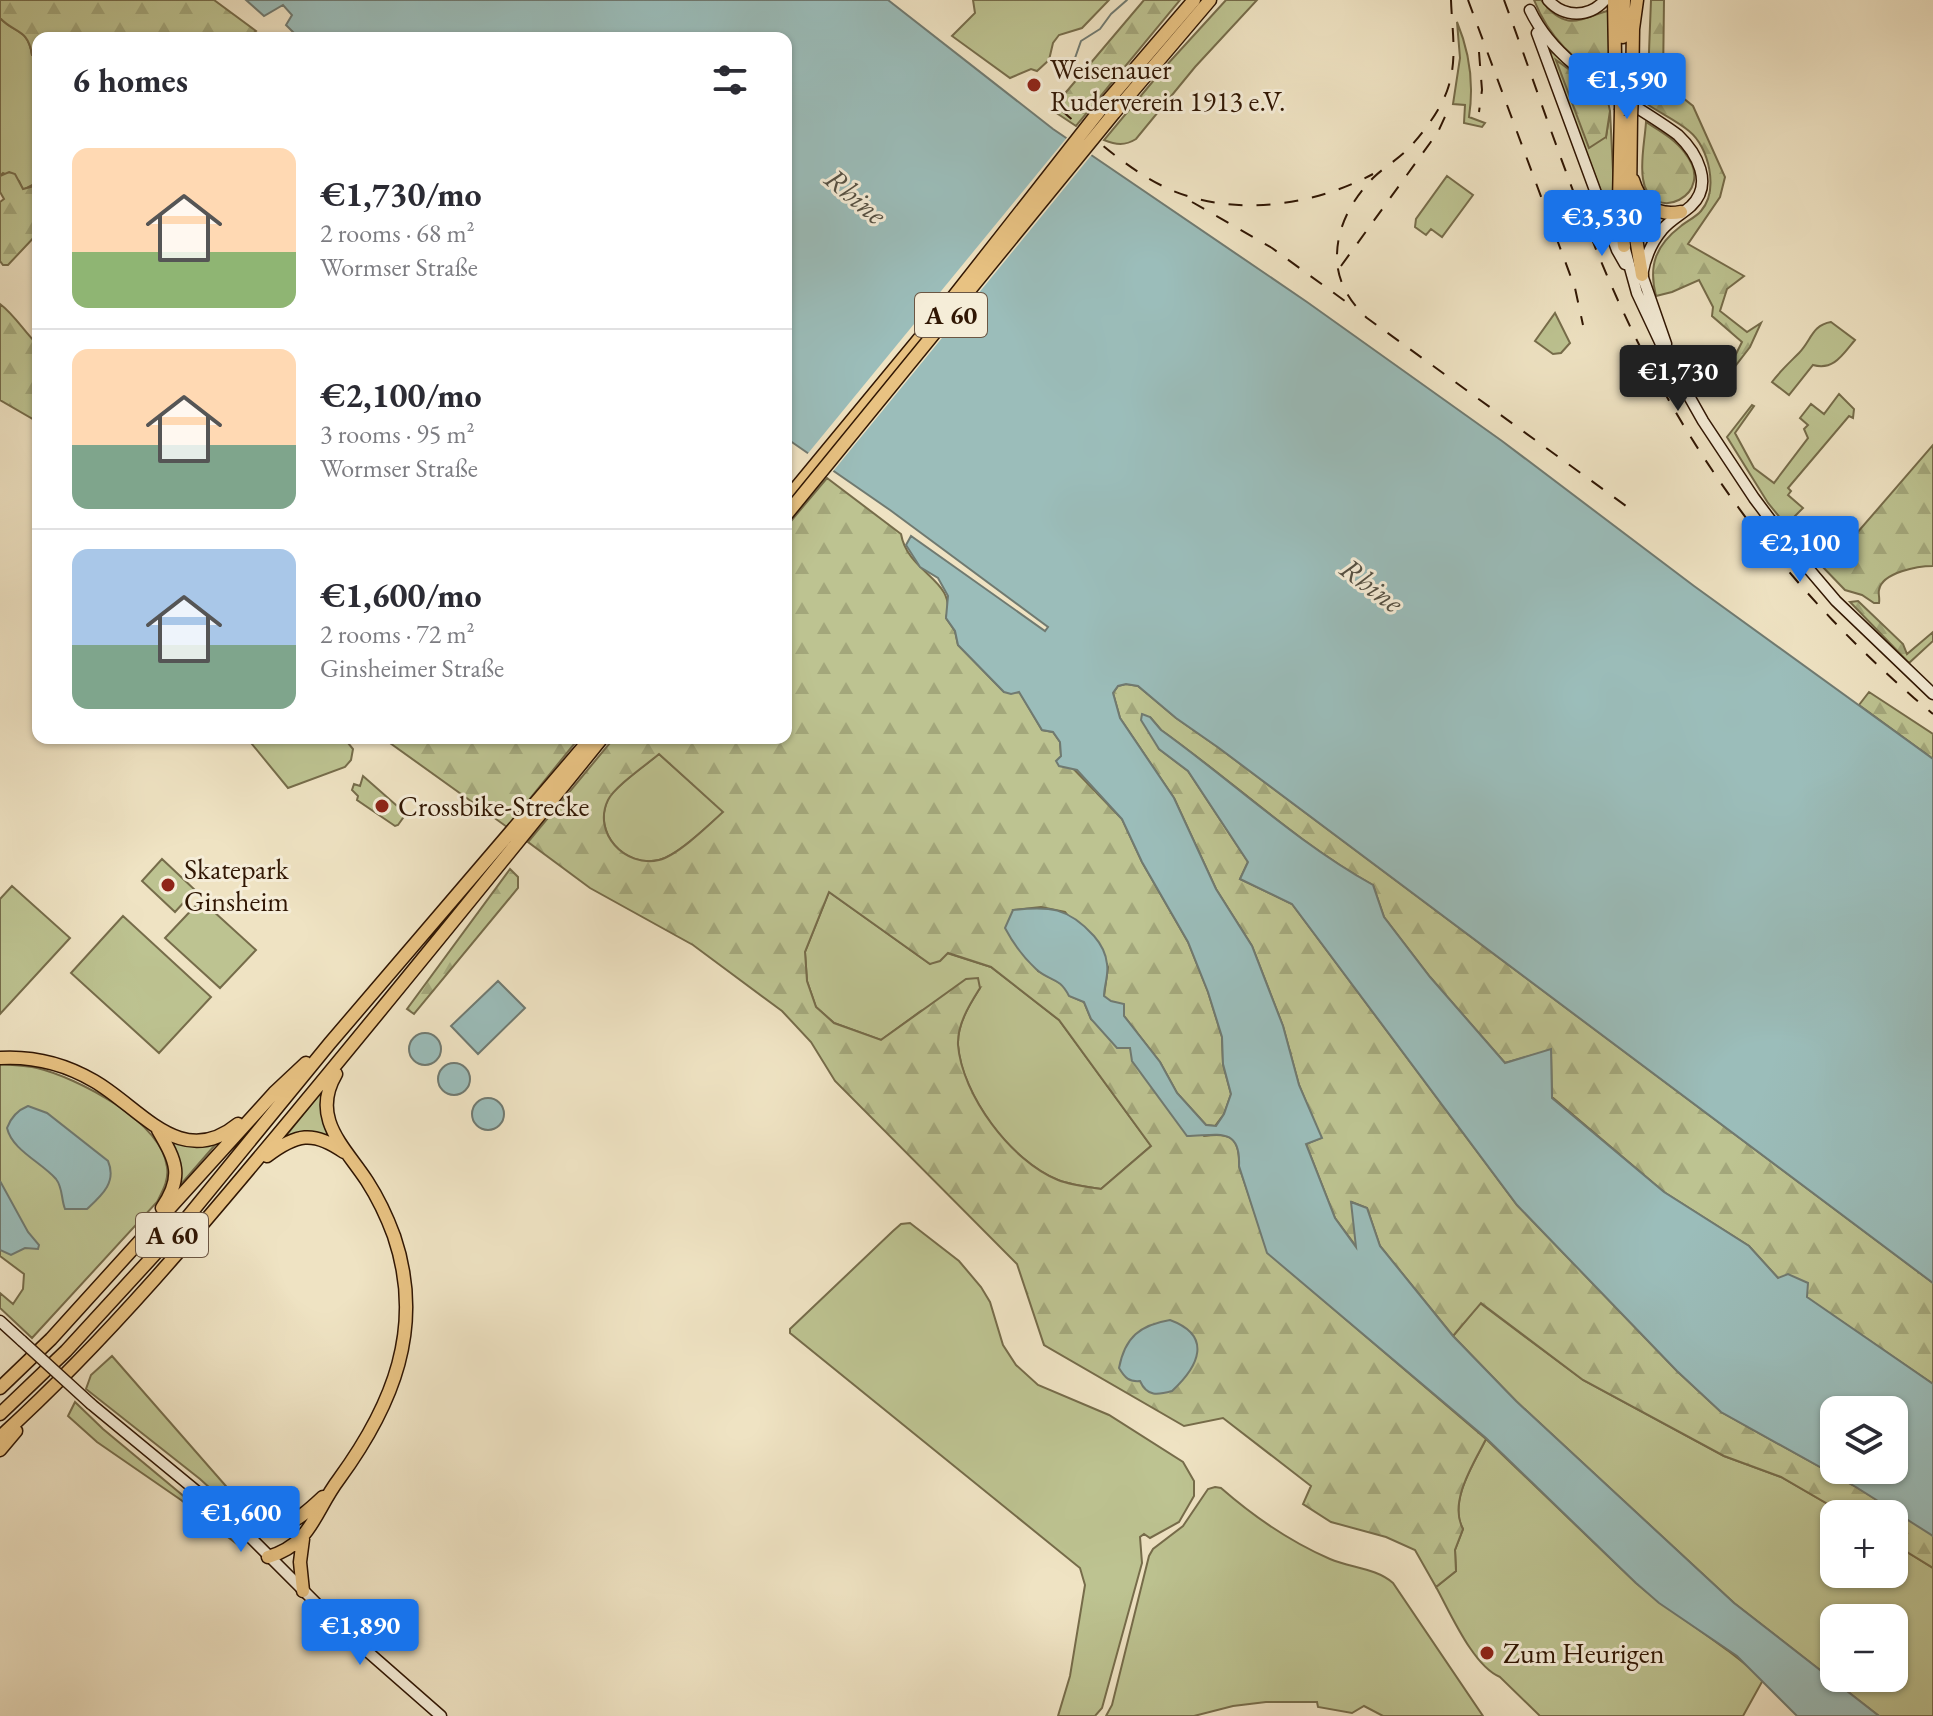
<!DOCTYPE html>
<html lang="en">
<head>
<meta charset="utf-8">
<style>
	body { margin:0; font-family:"EB Garamond",serif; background:#f2f2f3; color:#2b2b33; height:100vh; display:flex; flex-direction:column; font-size:30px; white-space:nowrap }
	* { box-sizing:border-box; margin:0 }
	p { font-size:26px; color:#7c7c81 }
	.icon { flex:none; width:44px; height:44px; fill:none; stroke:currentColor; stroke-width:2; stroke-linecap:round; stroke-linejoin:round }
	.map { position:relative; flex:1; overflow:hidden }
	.panel { position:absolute; left:32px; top:32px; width:760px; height:712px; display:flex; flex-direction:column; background:#fff; border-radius:16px; box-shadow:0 2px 6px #0004 }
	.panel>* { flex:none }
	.controls { position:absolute; left:1820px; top:1396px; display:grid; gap:16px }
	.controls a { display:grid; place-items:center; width:88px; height:88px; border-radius:16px; background:#fff; box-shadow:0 2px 6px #0004; font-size:40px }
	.price { position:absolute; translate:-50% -68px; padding:0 18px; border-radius:8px; background:#1a73e8; color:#fff; font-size:26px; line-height:52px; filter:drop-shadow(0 2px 4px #0008) }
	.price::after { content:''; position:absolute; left:50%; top:48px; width:24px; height:18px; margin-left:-12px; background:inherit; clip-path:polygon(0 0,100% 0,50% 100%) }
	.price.on { background:#222; color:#fff }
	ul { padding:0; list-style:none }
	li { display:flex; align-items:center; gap:24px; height:200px; padding:0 40px }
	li+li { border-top:2px solid #e1e1e2 }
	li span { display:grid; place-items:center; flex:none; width:224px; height:160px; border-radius:16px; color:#555 }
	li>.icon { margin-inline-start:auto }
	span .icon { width:96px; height:96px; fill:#fffc; stroke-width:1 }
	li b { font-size:34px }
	h2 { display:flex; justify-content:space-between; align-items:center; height:96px; padding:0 40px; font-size:34px }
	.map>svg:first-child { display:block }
</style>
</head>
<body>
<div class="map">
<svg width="1933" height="1716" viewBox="0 0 1933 1716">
	<defs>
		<pattern id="forest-firs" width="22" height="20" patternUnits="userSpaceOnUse" patternTransform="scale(2)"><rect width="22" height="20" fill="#bdc391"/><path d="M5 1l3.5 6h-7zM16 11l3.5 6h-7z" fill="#a3a77b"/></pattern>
	</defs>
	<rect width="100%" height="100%" fill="#efe3c3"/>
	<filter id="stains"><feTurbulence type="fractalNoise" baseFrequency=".0025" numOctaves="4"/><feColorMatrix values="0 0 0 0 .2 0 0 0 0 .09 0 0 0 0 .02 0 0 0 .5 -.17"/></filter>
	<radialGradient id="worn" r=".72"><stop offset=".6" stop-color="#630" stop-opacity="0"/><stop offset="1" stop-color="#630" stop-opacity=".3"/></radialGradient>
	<path fill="#bdc391" stroke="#766c4a" stroke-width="2" fill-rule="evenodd" d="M973,0h136l-27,28 -23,7 -6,8 -4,17 -12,11 -6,-2 -21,9 -58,-42 23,-23z
		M1226,0h31l-62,67 -59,72c-11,7 -20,6 -32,1l60,-72z
		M0,18c15,16 28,10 32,37l6,4v126l-4,-1 -11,6 -4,-9 -16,-8 -3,3z
		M1457,22c13,31 17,62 12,95l16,6 -3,4 -18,-4 1,-18 -12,-1 7,-46z
		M1552,52l55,42v3l-50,-36 49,76 4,-26 6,120 -67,-177z
		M1447,176l26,19 -31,42 -11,-8 -5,6 -11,-8 1,-8z
		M1555,313l15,30 -9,10 -8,1 -18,-13z
		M1831,322l24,18c-12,14 -21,31 -42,25l-24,30 -17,-13c9,-12 17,-19 27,-29 12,-12 13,-28 32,-31z
		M1839,394l15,15 -1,9 -4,-2 -61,72 3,3 -3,4 15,13 -17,17 -18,-22 -41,-66 25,-32 2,1 -19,27 19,35 20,15 34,-45 -4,-9 4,-4 -8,-7 11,-14 13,10z
		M247,738h97l9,11 -2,11 -6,7 -57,21z
		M659,754l65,58c-16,13 -45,43 -65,48 -34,8 -67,-27 -51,-61 7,-13 38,-34 51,-45z
		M363,776l41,36 1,3 -7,10 -3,1 -38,-26 1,-4 -6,-6 2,-6 6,2z
		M162,859l33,31 -20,22 -33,-31z
		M12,886l58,52 -70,76v-115z
		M829,892l101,72 17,-11 44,14 68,53 92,126 -50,43c-14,-2 -30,-4 -43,-9 -47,-19 -96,-84 -100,-135 -1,-21 12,-41 22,-57l-59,23 -40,29 -47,-17 -18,-16 -9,-26 -2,-29z
		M201,900l55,50 -36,38 -55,-50z
		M123,916l88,81 -52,56 -88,-80z
		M0,1064c12,1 26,1 37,4 41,10 124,53 130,99 2,13 -4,23 -10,35l-125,136 -32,-30v-15l13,11 10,-15 1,-15 -24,-18z
		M322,1091v22l16,31 -54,-6z
		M166,1136c16,10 29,13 48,7l1,2 -33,38z
		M910,1223l49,38 22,26 9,15 13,43 13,20 22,20 71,30 74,47 11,19v15l-15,26 -29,16 -6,-4 -4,3 2,26 -40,145 -7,8h-37l12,-40 15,-91 -5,-17 -290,-235v-4l103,-98 8,-7z
		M1480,1303l103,77 141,76 57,21 64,37h-11v60h60v-30l39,24v148h-54l-145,-113 -218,-202 -63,-65zM1834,1618h60v60h-60z
		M112,1356l127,145 -7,7 -32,-29 -114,-90 5,-14z
		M75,1402l28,27 137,114 -2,2 -57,-45 -84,-58 -29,-26z
		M1486,1439l150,144c41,35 88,60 127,97l-20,36h-203l-40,-39c-27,-11 -50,-65 -64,-90l20,-16 -1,-21 8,-21c-15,-27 11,-66 23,-90z
		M1215,1487l6,1c32,28 70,54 109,71 21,9 46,9 63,24l90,133h-100l-19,-10 -12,7 -34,-6 -1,-5h-51l-33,4 -39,10h-88l6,-11 37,-149 4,-7 30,-23 25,-37z"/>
	<path fill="url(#forest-firs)" stroke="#766c4a" stroke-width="2" fill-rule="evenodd" d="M0,0h214l42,31 -8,7h-210v21l-6,-4c-4,-27 -17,-21 -32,-37z
		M1144,0h36l-104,126 -21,-14 1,-8z
		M1534,0h7c25,33 39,19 69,10l-1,71c-35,-20 -60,-43 -75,-81z
		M1651,0h13l-1,82 30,24 32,71 -5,20 -32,47 56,32 -17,13 -7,22 27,21 14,-9 -11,24 -17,22 -2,-5 11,-22 -30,-26 1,-9 -14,-27 -27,12 -16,4c-8,-31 0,-51 25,-70 6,-5 15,-9 20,-15 18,-21 8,-64 -12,-80 -12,-10 -29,-18 -42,-27z
		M1556,60l51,37 3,14 -4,26 -17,11z
		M1646,122c14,9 29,17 39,31 34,42 -35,74 -42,26 -3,-18 2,-40 3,-57z
		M9,172l6,2 8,15 15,-4v48l-30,32h-5l-3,-4v-59l4,-3 -4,-7v-16z
		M0,304c15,11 24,28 38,41v77l-38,-22z
		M1933,445v121c-14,0 -51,6 -54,24 -1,4 1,8 0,13h-5l-12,-8 -17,-5 -28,-29 -2,-5 13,-17 16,9z
		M827,478l74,56c7,40 57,46 45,84l9,13 3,14 46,47 15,-1 23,39 11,2 7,10 1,14 61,63 20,43 46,80 20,50 14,45 1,27 8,30 -7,20 -9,12 -9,-1 -29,-32 -17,-31 -36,-46 -20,-20 4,-29 -43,-55 -24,-5 -28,3 25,61 26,14 6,11 14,6 7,17 39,29 74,88c26,-4 36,1 35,30l29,87 218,186c-12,24 -38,63 -23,90l-8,21 1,21 -20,16 -21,-37 -29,-13 -55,-15 -28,-18 8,-18 -88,-68 -39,8 -140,-81 -27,-81 -182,-183 -24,-39 -29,-31 -89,-66 -103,-57 -62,-46 86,-104h172v-211zM659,754l64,58c-14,13 -46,44 -64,48 -34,8 -67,-27 -51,-60 7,-14 38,-35 51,-46zM829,892l101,72 10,-3 8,-8 43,14 68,53 92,126 -50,43c-14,-2 -30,-4 -43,-9 -47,-19 -96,-85 -100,-135 -1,-21 12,-41 22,-57l-2,-10 -12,1 -85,61 -47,-17 -18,-16 -9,-26 -2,-29z
		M1858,601l45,43 4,10 26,-22v9l-24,22 -59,-61z
		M1126,684l12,2 38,32 43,30 714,535v101l-155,-106 -29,-32 -85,-54 -112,-95 -1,-47 -46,13 -75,-86 -46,-60 -11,-32c-77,-43 -140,-104 -212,-155l-11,-13 9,32 29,22 60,91 -8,17 52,25 225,301 160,166 44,41 135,75 74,46 3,3v32l-39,-24v-30h-49l-64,-37 -57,-21 -141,-76 -102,-77 -28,33 -73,-90 -13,-38 -15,-6 6,47 -23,-31 -29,-74 15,-6 -22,-53 -16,-59 -31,-80 -36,-57 -42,-91 -54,-80 -7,-25 5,-7z
		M1869,692l64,42v25l-74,-54z
		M383,738h196l-72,89z
		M510,869l8,8v11l-104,126 -7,-5z"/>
	<path fill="#9bbdba" stroke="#707a71" stroke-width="2" fill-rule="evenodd" d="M246,0h642l165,129 254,173 195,139 192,145 239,173v524l-714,-535 -43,-30 -38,-32 -12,-2 -8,2 -5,7 7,25 54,80 42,91 36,57 31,80 16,59 23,53 -16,6 29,74 21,29 -5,-45 16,6 13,38 73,90 63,65 218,202 145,113h-82l-60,-60 -78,-53 -23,-20 -150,-145 -219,-185 -28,-87c2,-41 -24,-30 -52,-30l-55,-75 -2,-13h-13l-26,-29 -7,-17 -15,-6c-10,-20 -19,-14 -33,-27 -12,-11 -23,-26 -31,-41l8,-18c36,-4 55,-3 81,26 7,8 12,17 13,28 2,10 -3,22 -3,32l7,5 13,3v12l36,46 17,31 29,32 10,1 8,-12 7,-20 -8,-30 -1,-27 -14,-45 -20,-50 -46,-80 -20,-43 -45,-49 -18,-4 -3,-5 5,-5 -1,-14 -7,-10 -11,-2 -23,-38 -8,2 -7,-2 -46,-47 -3,-14 -9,-13 2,-22 -10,-18 -18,-11 -14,-22 5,-9 134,95 3,-4 -158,-117 -104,-72v-400h-487l-13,-13 6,-10 -9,-10 -19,11z
		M1142,714l8,3 11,13c71,51 135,112 212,155l11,32 46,60 75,86 46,-14 1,49 112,94 85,54 29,32 10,-4 20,9 -1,14 126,87v152l-77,-49 -135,-75 -44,-41 -160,-166 -225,-301 -52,-25 8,-17 -60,-91 -29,-22 -18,-29zM1834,1410h60v60h-60z
		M498,981l27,27 -47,46 -27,-28z
		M409 1049a16 16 0 1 1 32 0a16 16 0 1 1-32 0Z
		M438 1079a16 16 0 1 1 32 0a16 16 0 1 1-32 0Z
		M472 1114a16 16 0 1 1 32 0a16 16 0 1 1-32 0Z
		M28,1106l19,7 61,48c9,21 -6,34 -21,48h-22c-4,-10 -2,-21 -9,-30 -15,-17 -44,-29 -49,-51 4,-11 11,-18 21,-22z
		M0,1181l28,51 11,13 -1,4 -13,-1 -14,7 -11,-5z
		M1170,1320c43,16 29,46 2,71 -14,4 -25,6 -32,-10 -11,1 -15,-3 -21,-13 6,-31 21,-43 51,-48z"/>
	<path fill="#efe3c3" d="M1069,135l25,17 -264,323 -25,-18z"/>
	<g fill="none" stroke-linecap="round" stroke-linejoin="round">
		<path stroke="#707a71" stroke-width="2" d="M1075,58l6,-17 19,-12 11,-15 16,-14"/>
		<g stroke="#301603" stroke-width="13">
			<path id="secondary" d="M1548,0c16,18 41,18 57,0
				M1530,10c29,61 97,87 148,125 19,18 36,49 13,71 -10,9 -21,14 -29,24 -11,13 -17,29 -20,45l24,69
				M1537,33l80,217 8,14
				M1608,225l16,21 13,47 31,66 35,62 51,77 42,56 40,47 97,93
				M0,1321l22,20
				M91,1404l148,122 104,104 98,86"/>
		</g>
		<g stroke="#301603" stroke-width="15">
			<path id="trunk" d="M1614,0l1,56 6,38
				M1623,37l1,-37
				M1632,94l1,-65 4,-29
				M1621,110l-2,92 5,44
				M1631,116l-1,85 12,74
				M1633,180c7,23 23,37 48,32"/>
		</g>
		<g stroke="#301603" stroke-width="15">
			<path id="motorway" d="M1104,105l90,-105
				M1114,113l96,-113
				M786,500l161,-195
				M0,1058c34,-2 65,6 94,23 47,27 87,90 144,43
				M158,1130c18,31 26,46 4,78
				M267,1156c29,-22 46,-26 77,-4
				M0,1388l51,-49 223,-246 32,-30
				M0,1414l66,-63 111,-121 153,-187 261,-305
				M0,1437c108,-98 202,-211 295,-323 103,-124 205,-250 307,-376
				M0,1450l16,-19
				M239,1526c42,6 53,0 84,-29
				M303,1539l-3,23 3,29
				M268,1557c44,-13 46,-45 71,-78 54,-74 86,-152 55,-243 -7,-19 -16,-38 -27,-55 -23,-35 -57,-63 -31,-107"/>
		</g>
		<use href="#secondary" stroke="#f5edd8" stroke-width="10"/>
		<use href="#trunk" stroke="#e8c282" stroke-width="12"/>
		<use href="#motorway" stroke="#e8c282" stroke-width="12"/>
		<path stroke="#301603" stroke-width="2" stroke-dasharray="14 14" stroke-linecap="butt" d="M1451,0c1,31 7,61 -4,91 -8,21 -22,39 -37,56 -11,12 -26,20 -37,31 -22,23 -37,50 -36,82 1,23 13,42 30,58l266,193
			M1468,0l107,288 8,37
			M1504,0c45,121 84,248 144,362 70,135 168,255 285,352
			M1479,52l3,38 -3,22
			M1061,110c33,28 69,62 110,80 64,27 142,16 202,-16
			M1192,202l80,46 77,56
			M1341,266l97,-134 11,-24"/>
		<g stroke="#301603" stroke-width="13" stroke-linecap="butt">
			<path id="secondary-bridge" d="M22,1341l69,63"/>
		</g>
		<g stroke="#301603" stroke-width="15" stroke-linecap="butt">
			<path id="trunk-bridge" d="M1621,110v-16
				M1631,116l1,-22"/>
		</g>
		<g stroke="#301603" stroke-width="15" stroke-linecap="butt">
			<path id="motorway-bridge" d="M947,305l157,-200
				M786,515l328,-402"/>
		</g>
		<use href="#secondary-bridge" stroke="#f5edd8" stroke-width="10"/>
		<use href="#trunk-bridge" stroke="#e8c282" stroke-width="12"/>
		<use href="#motorway-bridge" stroke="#e8c282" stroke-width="12"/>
	</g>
	<g fill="#8f2418" stroke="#f5edd8" stroke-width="3">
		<circle cx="1034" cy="85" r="8"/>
		<circle cx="382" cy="806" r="8"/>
		<circle cx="168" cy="885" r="8"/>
		<circle cx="1487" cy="1653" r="8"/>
	</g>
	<g text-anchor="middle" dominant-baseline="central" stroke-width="6" stroke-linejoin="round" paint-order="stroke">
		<g fill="#f5edd8" stroke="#6b5643" stroke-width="2">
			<rect x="915" y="293" width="72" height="44" rx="6"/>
			<rect x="136" y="1213" width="72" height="44" rx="6"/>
		</g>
		<g font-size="26" font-weight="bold" fill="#301603">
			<text x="951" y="315">A 60</text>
			<text x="172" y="1235">A 60</text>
		</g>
		<g font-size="28" fill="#301603" stroke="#f5edd8" text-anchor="start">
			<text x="1050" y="69">Weisenauer<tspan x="1050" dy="32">Ruderverein 1913 e.V.</tspan></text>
			<text x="398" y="806">Crossbike-Strecke</text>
			<text x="184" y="869">Skatepark<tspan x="184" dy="32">Ginsheim</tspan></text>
			<text x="1503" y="1653">Zum Heurigen</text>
		</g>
		<g font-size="30" font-style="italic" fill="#555043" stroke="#f5edd8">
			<text transform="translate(856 196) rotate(40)">Rhine</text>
			<text transform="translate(1372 585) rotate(37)">Rhine</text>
		</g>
	</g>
	<rect width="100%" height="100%" filter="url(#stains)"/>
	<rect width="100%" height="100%" fill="url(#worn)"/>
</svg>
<div class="controls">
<a><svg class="icon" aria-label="layers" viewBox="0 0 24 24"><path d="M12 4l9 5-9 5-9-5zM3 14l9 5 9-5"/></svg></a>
<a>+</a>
<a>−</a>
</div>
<b class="price" style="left:1627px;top:121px">€1,590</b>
<b class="price" style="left:1602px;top:258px">€3,530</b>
<b class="price on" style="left:1678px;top:413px">€1,730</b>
<b class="price" style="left:1800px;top:584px">€2,100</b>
<b class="price" style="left:241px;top:1554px">€1,600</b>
<b class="price" style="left:360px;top:1667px">€1,890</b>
<section class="panel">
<h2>6 homes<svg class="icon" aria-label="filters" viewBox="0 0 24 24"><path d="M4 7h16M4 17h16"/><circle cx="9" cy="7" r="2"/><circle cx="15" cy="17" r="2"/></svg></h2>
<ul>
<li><span style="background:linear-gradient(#ffd9b3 65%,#8fb573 0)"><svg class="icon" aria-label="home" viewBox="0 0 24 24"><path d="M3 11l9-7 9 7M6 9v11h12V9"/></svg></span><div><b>€1,730/mo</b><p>2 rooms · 68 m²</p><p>Wormser Straße</p></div></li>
<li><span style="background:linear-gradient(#ffd9b3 60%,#7fa58c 0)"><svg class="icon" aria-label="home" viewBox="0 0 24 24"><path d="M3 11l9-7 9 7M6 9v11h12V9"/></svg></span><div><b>€2,100/mo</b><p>3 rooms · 95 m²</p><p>Wormser Straße</p></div></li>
<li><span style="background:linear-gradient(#a9c7e8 60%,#7fa58c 0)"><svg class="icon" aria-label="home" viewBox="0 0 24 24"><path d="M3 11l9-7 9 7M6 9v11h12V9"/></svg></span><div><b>€1,600/mo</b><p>2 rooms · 72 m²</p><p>Ginsheimer Straße</p></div></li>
</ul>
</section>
</div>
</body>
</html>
